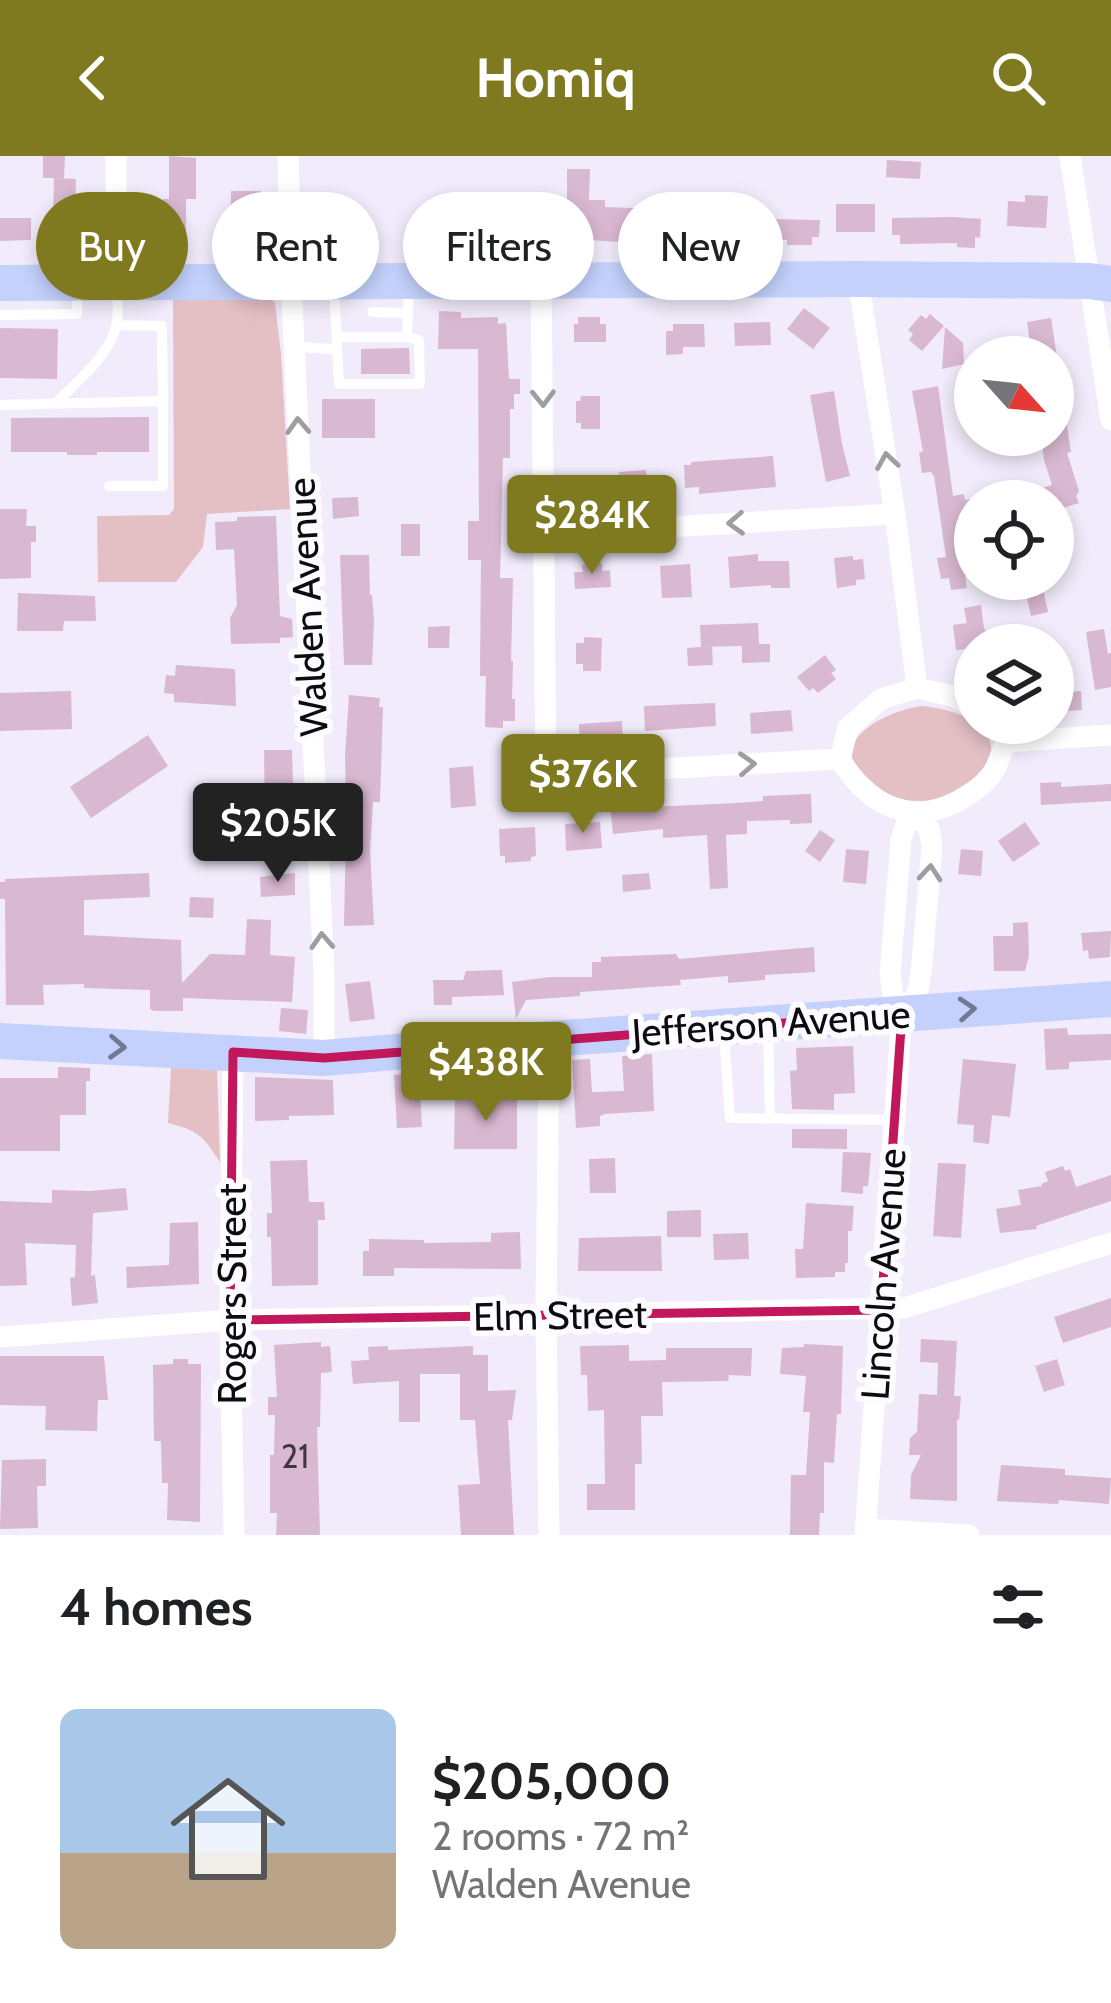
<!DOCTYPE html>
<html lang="en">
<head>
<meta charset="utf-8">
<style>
	body { margin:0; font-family:Cabin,sans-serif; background:#f6f6f6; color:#202124; height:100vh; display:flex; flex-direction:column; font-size:45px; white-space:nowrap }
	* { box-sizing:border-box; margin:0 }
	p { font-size:39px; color:#757577 }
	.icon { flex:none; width:66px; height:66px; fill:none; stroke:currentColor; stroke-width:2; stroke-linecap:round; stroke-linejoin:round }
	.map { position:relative; height:1379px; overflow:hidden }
	.details { display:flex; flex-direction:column; background:#fff; flex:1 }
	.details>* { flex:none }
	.guide { position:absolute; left:36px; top:36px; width:1041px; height:108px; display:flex; gap:24px }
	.needle { width:78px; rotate:117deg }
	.controls { position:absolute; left:954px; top:180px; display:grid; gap:24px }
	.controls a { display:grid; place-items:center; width:120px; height:120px; border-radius:50%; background:#fff; box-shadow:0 6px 18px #0003; font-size:60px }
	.price { position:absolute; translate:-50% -102px; padding:0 27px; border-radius:12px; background:#7f7a20; color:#fff; font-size:39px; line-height:78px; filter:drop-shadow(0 3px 6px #0008) }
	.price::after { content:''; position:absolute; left:50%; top:72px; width:36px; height:27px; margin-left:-18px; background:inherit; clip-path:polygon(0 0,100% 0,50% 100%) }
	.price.active { background:#222; color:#fff }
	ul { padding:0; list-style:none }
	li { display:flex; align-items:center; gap:36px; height:300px; padding:0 60px }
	li span { display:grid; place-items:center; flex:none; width:336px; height:240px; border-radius:18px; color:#555 }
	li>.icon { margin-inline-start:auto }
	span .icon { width:144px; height:144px; fill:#fffc; stroke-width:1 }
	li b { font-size:51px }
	h2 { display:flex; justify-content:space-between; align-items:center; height:144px; padding:0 60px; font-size:51px }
	.tag { padding:0 42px; border-radius:54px; background:#fff; box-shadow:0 6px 18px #0003; font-size:42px; line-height:108px }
	.tag.active { background:#7f7a20; color:#fff }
	header { display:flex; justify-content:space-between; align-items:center; height:156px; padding:0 60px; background:#7f7a20; color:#fff; font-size:54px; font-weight:700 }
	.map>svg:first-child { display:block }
</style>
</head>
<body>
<header><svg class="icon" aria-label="back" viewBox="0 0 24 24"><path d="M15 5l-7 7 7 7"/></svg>Homiq<svg class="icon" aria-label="search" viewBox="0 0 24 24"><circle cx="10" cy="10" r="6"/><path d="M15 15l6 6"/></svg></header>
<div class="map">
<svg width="1111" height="1379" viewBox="0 0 1111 1379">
	<rect width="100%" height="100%" fill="#f1ebfb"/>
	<path fill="#e4c0c5" d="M173,144h99l3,3 6,50 9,156 -83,5 -4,33 -27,35h-78l-1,-66 72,-1 5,-6z
		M921,550c44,3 101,31 50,75 -14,12 -32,20 -51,20 -21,0 -36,-7 -50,-21 -5,-4 -10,-8 -14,-13 -21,-34 41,-58 65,-61z
		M171,912l46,2 3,92c-17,-26 -21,-31 -52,-39z"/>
	<path fill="#d9b8d1" d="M43,0h22l-1,22h-21z
		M169,0l27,2v41h-10v37h-23v-37h6z
		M887,4l34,2 -1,17 -34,-2z
		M567,13h23l-1,31h16v7l53,2 -1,35 -70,-4v-15h-36v8h-26v-31h42z
		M54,22l22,1 -1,40h-22z
		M231,35h30l1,18h5v30h-4v15l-29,1 -1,-14h-3z
		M314,39h27v6h4l2,49 -37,1v-38h5z
		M1025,39l23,1 -2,32 -39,-2 1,-25 17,1z
		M836,48h39v28h-39z
		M689,53l78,3 -1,7 54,1 -1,17h-7v8h-25v-5h-28l1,-4h-71z
		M952,61l29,2 -1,19 -5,-1v11l-18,-1v-4l-57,1v-9h-8v-17z
		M0,62h31v22l-31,1z
		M804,152l26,20 -17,21 -26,-20z
		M439,155l22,1v6l37,-1v7l8,-1 3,56h11v15h-6v15h-4v49h-7l-3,120h13l-2,83h2l-1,38h3v22h-12v7l-18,-1 1,-51h-6l1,-116h-13v-39h11l-1,-172h-40z
		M930,158l14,12 -22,25 -13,-11 4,-6 -5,-4 13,-15 5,4z
		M578,161h22v7h6v18h-32v-18h4z
		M1051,162l6,39h-25l-5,-35z
		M770,166l1,23 -36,1 -1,-23z
		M673,168h31l1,23h-22v7l-17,1v-24h7z
		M945,171l18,16 1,21 -22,5z
		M0,172l58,1 -1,50 -57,-1z
		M409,192l1,26h-49v-25z
		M938,230l15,110 11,-2 1,6 6,-1 3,17 -7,1 1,7 -10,2 9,62 -16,2 -2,-12 -8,1 -4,-21 9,-1 -12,-81 -3,-4 -9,1 -3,-21h4l-11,-61z
		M834,235l8,53 8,32 -24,6 -16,-87z
		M1062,238l9,58 -4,1 12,38 -3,5 3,7 -26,8v-10h-40l-1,-4 40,-12 -8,-25 -2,-19 3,-1 -1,-5h9v-40z
		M581,240h19v33h-19v-6h-5v-22h4z
		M322,243h53v39h-53z
		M149,261v35h-52v3h-30v-3h-56v-34z
		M773,300l3,31 -77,7v-7l-14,1 -1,-23h7v-3z
		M646,314l1,19 -27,2 -1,-19z
		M609,323l1,18 -7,1 1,7 -20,1 -1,-7h-5l-1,-18z
		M358,341l1,19 -26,3 -1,-21z
		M0,353h27l-1,17h10v16h-5v36l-31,1z
		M276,360l4,100 12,3 1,18 -13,1v5l-49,1 -1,-26 7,-13 -3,-56 -18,1 -1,-28 22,-1v-4z
		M401,368h19v32h-19z
		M758,398v7h31l1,27h-19v-3l-41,3 -2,-31z
		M340,399h29l1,40h2l2,26 -2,44h-28z
		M853,400v4l10,-1 2,20 -9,1v5l-19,3 -3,-30z
		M602,407v8l8,-1 1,17 -36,2 -1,-17h9l-1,-7z
		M690,408l2,33 -30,1 -2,-32z
		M1042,429l6,27 -17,4 -6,-27z
		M18,437l77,3 1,25h-32l-1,10h-46z
		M981,449l3,24 25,16h-36l1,3 -18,2 -3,-25 14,-2 -3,-15z
		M758,467l1,21h11v18l-28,1v-17l-41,1 -1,-22z
		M450,470l-1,22h-21v-21z
		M1104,473l4,25 3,-1v34l-16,3 -9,-58z
		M584,481l18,1 -1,33h-18v-7h-7v-21h8z
		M712,490l1,19 -25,1 -1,-18z
		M825,499l11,15 -5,3 5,6 -18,14 -5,-5 -4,3 -12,-14z
		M176,509l59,4 1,37 -62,-4v-8l-10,-1 2,-18 9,1z
		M71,535l1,38 -72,2v-38z
		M1081,535l1,19 -29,2v-19z
		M349,539l31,3 -1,9h4l-3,95h-7l-3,48 4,75 -30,1 2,-92h4l1,-33h-5l-1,-44z
		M715,547l1,23 -71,5 -1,-25z
		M791,554l2,21 -42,3 -1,-21z
		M622,565l1,19 -43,6 -1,-22z
		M148,579l20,31 -77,52 -21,-31z
		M264,594h28l2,65 -29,3z
		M473,610l3,40 -25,2 -2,-40z
		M1061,626v5l50,-3v17l-70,4 -1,-22z
		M811,638l1,29 -22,1v-4l-43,1v13l-21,1 2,53 -18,1 -3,-54 -44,3v-9l-50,5 -3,-29 38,-4 1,6 88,-4 26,-2v-5z
		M600,666l2,26 -36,3 -1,-27z
		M1025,666l15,22 -27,18 -15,-21z
		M535,671l1,29 -5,1v4l-26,2v-7h-5l-1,-27z
		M820,674l15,10 -15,22 -15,-11z
		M846,693l23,2 -3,33 -23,-2z
		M961,693l22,2 -2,25 -23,-2z
		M149,717l1,24 -66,3v35l97,5 1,43 28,-29 35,1 2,-36 24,1 -1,35 25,2 -3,45 -109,-4v13h-29l-4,-2v-19l-66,-2v-4l-41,1 1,20h-38l-1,-106h-5v-17h5v-3z
		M295,717v22l-34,2 -1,-20z
		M649,717l2,16 -28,3 -1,-17z
		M190,741l24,1 -1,20 -24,-1z
		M1028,766l1,34 -4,15h-31l-1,-35h20v-13z
		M1111,775l-1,26 -21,2 -1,-9 -5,1 -2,-18z
		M814,791l1,25 -50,3v5l-37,3v-7l-48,4 1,5 -101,7v4l-54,4 -10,19 -4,-37 38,-5h42v-15h9v-5l75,-3 3,5z
		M502,814l2,25 -52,2v8h-18l-1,-25h30l3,-9z
		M370,825l5,38 -25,3 -5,-38z
		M281,852l27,2 -2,24 -27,-3z
		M1067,872l1,7 43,-1v26l-42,2v7l-23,1 -2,-41z
		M853,890l2,47 -21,1v16l-42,-1 -2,-38 7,-1 -1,-22z
		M652,898l2,57 -49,3 -5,2v10l-24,2 -4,-68 18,-1 2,33 32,-1 -2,-35z
		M963,903l53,5 -6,53 -18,-2 -3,29 -16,-2 1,-17 -17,-1z
		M58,911l32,1v13h-4v34h-26v36h-60v-73h58z
		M419,917l3,54 -25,1 -3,-53z
		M255,921l78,3 1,35 -45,1v4l-34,1z
		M455,943h62v50h-63z
		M792,973h55v20l-55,-1z
		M843,996l28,1 -3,33h-5v8l-22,-2z
		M615,1002l1,35h-26l-1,-34z
		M307,1004l2,42h15l1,18h-7v65l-46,1 -1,-49h-4v-24h5l-2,-52z
		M938,1007l28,1 -5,74 -28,-2z
		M1063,1010l2,5 5,-2 6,18 35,-12v26l-75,25 1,3 -37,4 -4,-24 25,-4 -3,-15 24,-4 -1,-2 7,-3 -3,-9z
		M126,1032l2,22 -35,3 -2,63 4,-1 3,28 -26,3 -2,-28 5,-1 1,-32 -51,-2 2,42 -27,1v-85l52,2v-13l37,1z
		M806,1047l48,3 -2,25h-4v32h-3v9h-10v5l-39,1 -1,-29h8z
		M701,1054v27h-34v-26z
		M198,1066l1,62 -72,4 -1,-21 43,-2 1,-42z
		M520,1076l1,37 -127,-1v8h-31v-25h6v-12l55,1v3l67,-1v-9z
		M748,1077l1,26 -35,1 -1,-26z
		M661,1080l1,35h-84l1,-33z
		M1111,1142v29l-48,16 -9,-26z
		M921,1183l36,2 -3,55h7l-2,24 -2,-1v82l-47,-2 1,-24 10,-20h-12l1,-17 7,-6 2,-38 18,1 1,-32 -18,-1z
		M321,1186v5l9,-1 2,26 -11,1 -1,54h-3l3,108h-44l1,-22h-7v-58h4l1,-40h-7v-18h9l-3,-52z
		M804,1188l39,2 -2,68h-4l-3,49 -10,-1v51h-4l-1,22h-29l1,-60h15l4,-63h-7l3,-36 -26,-2 2,-26 22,-1z
		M629,1189v16l37,-1v-12h86l-1,28 -22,-1 -1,6 -66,1 1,34h-22l1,48h-7v46h-48v-26h18l-1,-74 -16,1 -1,-36h-6l-1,-29z
		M388,1190v4l85,-4v9h15v36l28,-1 -4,30h-4l6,115h-53l-3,-50 22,-1 -5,-64h-15v-46h-40v48h-21v-41l-46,3 -2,-23 18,-1 -1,-13z
		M0,1200h104l4,44h-10l-1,31 -52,-1 1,-24 -46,-1z
		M173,1203h15v5h13l-1,158 -33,-2 1,-37h-6l-1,-42h-7l-1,-76 20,-1z
		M1057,1203l8,26 -21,7 -9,-26z
		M46,1303v27h-9l1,42 -38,1 2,-69z
		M1001,1309l64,4v6l46,3 -2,26 -50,-4 -1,4 -61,-3z"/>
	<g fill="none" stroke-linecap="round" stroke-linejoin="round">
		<path stroke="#fff" stroke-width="10" d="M334,129l5,99h81l-1,-44 -12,-3h-70
			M372,156l36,1
			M0,159l77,-1v-23
			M117,169l45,1 1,75
			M407,181l2,-47
			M295,191l42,2
			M58,245c21,-22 55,-48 59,-80 2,-9 0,-20 0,-30
			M0,249l163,-4v85h-54
			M768,871l2,91
			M724,878l6,84 164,2"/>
		<path stroke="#fff" stroke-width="21" d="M116,0l1,126
			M288,0l4,145 32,673v84
			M1070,0l41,264
			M858,123l37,235 22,174
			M541,125l5,494 294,-16
			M545,378l350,-20
			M975,552l-22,-12 -36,-8 -36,11 -33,29 -8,31c30,50 76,70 128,36 10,-6 21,-15 27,-26 4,-8 7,-18 11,-27
			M1006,586l105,-7
			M233,896l-3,268 4,215
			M0,1181l230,-17 674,-12 207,-65
			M865,1373l104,6
			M549,1379l-3,-220 3,-276
			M865,1379l37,-521 -9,-18 -3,-22 11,-135 5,-15 13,-9 10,14 3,18 -11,126 -4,21 -15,20"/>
		<path stroke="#c3d1fc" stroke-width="36" d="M0,127l858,-4 231,2 22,3
			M0,885l324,17 225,-19 562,-40"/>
	</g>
	<defs><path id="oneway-chevron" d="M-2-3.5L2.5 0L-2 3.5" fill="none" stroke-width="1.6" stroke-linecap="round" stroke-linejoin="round" transform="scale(3)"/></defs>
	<g stroke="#9e9d9f">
		<use href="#oneway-chevron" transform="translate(543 242) rotate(89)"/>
		<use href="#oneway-chevron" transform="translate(298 270) rotate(-93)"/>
		<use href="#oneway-chevron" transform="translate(887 305) rotate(-99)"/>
		<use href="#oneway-chevron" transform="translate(736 367) rotate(177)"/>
		<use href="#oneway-chevron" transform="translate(747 608) rotate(-3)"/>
		<use href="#oneway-chevron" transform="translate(930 717) rotate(-85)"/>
		<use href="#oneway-chevron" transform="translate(322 785) rotate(-93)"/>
	</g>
	<g stroke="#717892">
		<use href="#oneway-chevron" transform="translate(967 853) rotate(-4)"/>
		<use href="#oneway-chevron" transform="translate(117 891) rotate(3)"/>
	</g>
	<path fill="none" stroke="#c2185b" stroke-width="9" stroke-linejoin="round" d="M902,858l-21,296 -651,10 3,-268 91,6z"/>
	<g text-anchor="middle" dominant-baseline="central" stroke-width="12" stroke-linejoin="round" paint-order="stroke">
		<g font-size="33" fill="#403640">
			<text x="295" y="1300">21</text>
		</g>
		<g font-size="39" fill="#0d0b10" stroke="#fcfbfe">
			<text transform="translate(307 451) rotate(-93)">Walden Avenue</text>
			<text transform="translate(771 867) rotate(-4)">Jefferson Avenue</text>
			<text transform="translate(883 1118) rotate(-86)">Lincoln Avenue</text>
			<text transform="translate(232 1138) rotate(-90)">Rogers Street</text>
			<text transform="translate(560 1159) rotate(-1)">Elm Street</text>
		</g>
	</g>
</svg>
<div class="controls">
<a><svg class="needle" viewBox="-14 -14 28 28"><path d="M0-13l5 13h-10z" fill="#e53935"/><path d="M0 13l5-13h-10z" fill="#757577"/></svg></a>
<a><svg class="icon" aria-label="locate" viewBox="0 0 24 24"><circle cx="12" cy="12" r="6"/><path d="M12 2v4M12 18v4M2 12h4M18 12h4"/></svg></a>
<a><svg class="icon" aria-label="layers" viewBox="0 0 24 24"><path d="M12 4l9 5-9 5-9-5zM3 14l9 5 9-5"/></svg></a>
</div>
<b class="price" style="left:592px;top:421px">$284K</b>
<b class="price" style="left:583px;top:680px">$376K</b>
<b class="price active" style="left:278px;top:729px">$205K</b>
<b class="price" style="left:486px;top:968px">$438K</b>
<div class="guide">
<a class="tag active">Buy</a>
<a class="tag">Rent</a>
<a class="tag">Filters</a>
<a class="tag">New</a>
</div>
</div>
<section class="details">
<h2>4 homes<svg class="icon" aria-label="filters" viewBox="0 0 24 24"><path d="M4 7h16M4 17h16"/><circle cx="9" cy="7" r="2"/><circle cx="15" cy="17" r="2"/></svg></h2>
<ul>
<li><span style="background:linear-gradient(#a9c7e8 60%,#b9a48a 0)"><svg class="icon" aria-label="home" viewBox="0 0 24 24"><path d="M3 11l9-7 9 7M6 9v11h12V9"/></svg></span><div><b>$205,000</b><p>2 rooms · 72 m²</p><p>Walden Avenue</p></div></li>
</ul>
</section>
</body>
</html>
